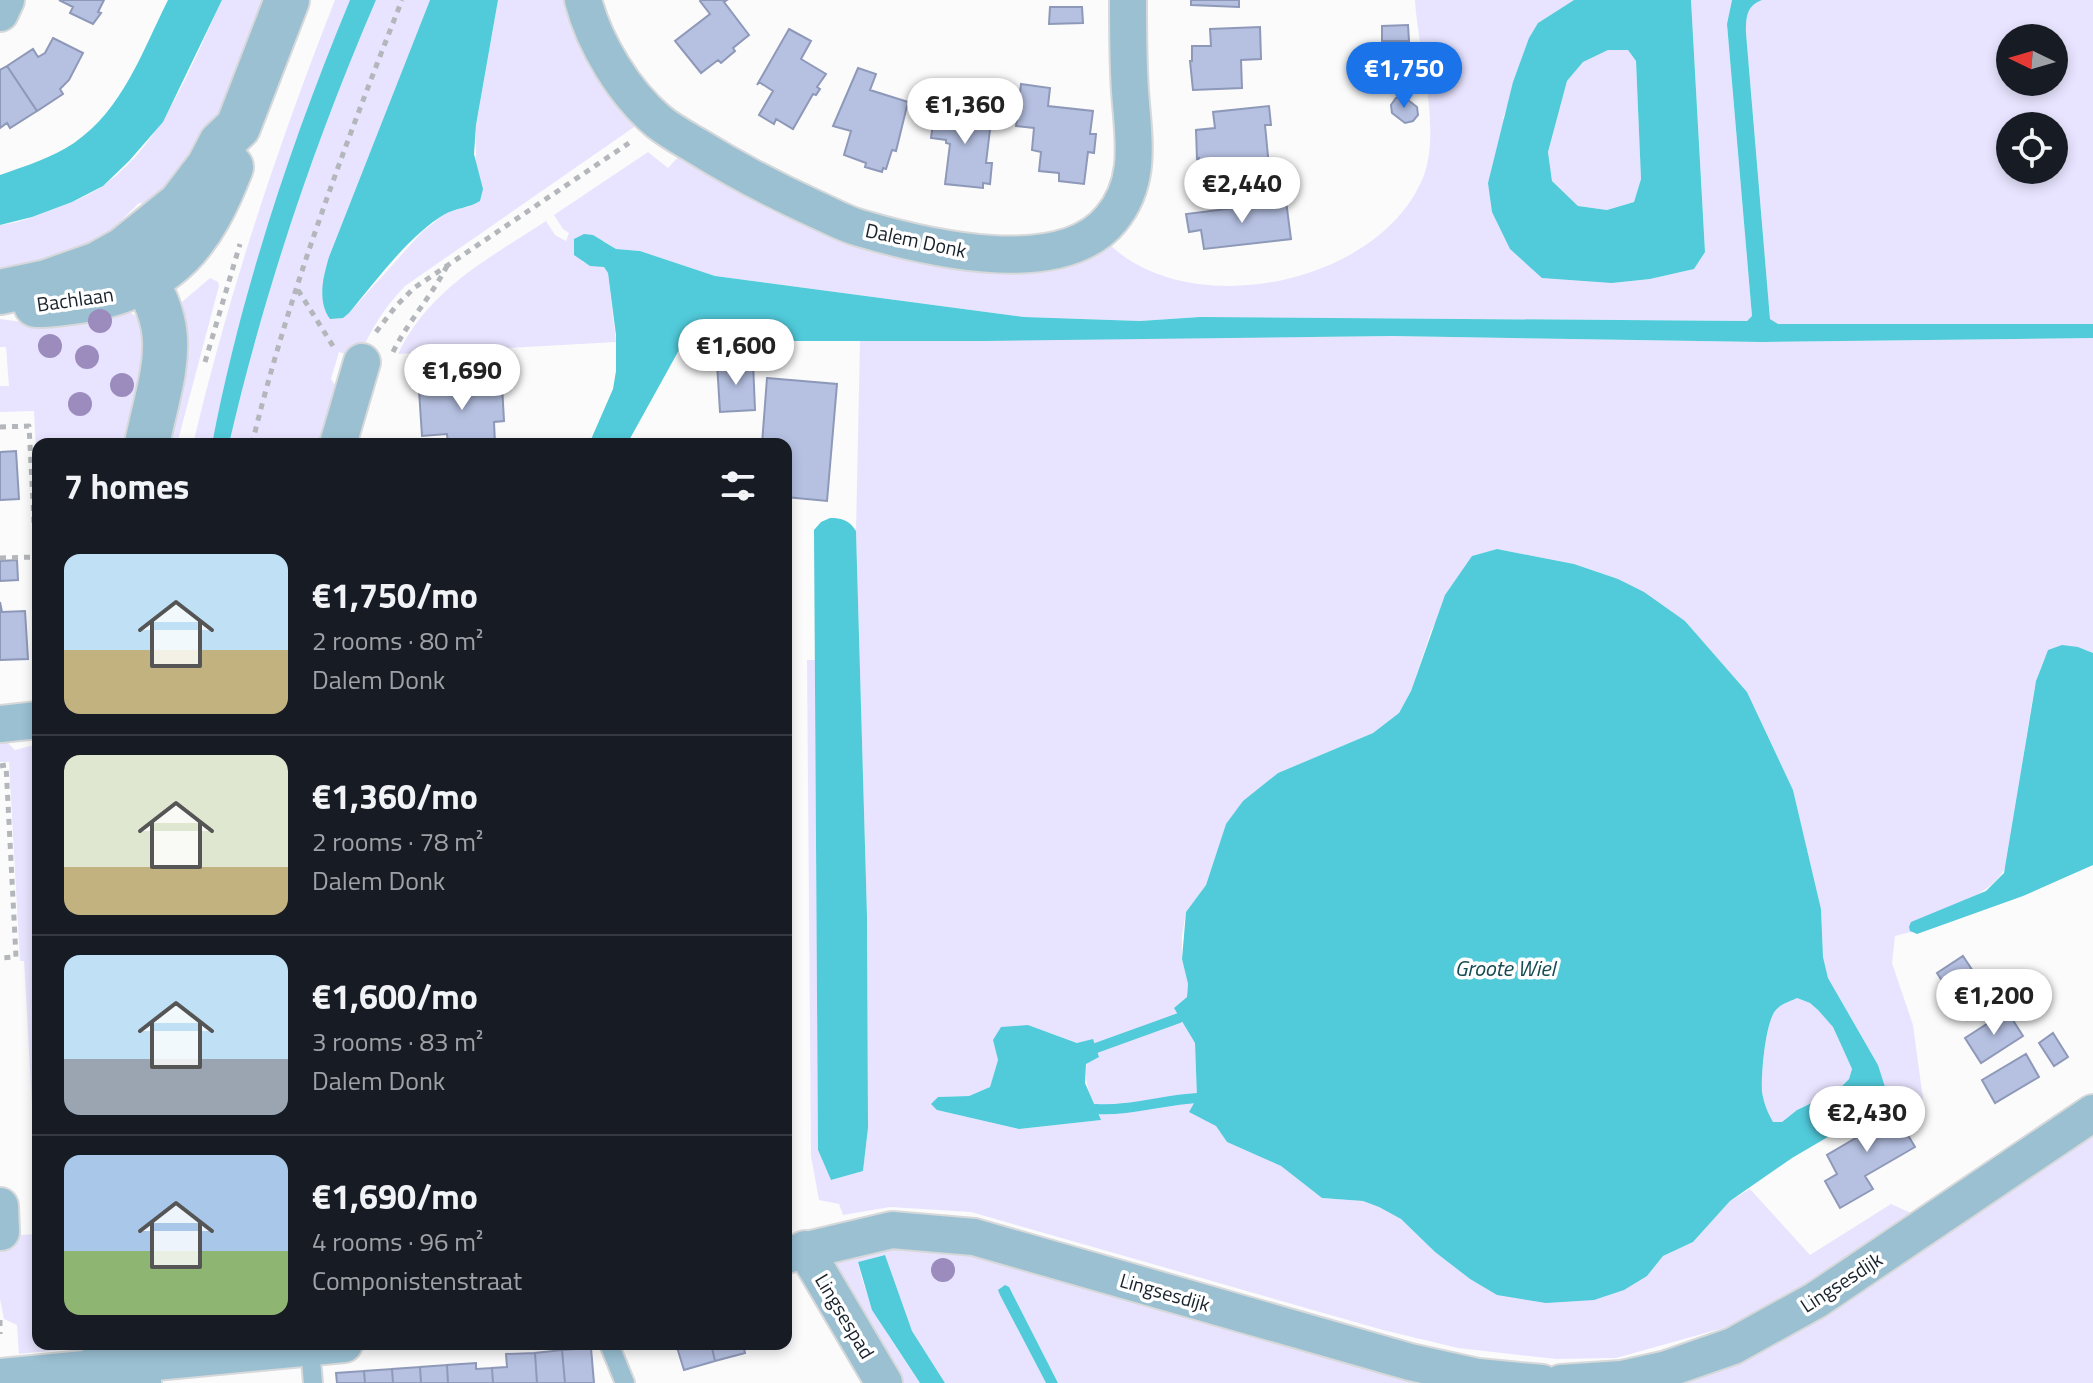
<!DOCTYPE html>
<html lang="en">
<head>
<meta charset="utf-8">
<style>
	body { margin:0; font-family:"Titillium Web",sans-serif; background:#242831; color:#f1f3f6; height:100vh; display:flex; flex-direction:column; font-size:30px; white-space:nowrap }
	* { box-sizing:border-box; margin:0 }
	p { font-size:26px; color:#9ea1a6 }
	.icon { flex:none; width:44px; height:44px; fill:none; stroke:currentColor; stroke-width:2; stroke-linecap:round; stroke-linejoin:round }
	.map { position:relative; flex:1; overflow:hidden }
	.sheet { position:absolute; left:32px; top:438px; width:760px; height:912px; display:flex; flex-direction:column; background:#171b24; border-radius:16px; box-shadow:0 4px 12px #0003 }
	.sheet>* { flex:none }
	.needle { width:52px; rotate:275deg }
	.buttons { position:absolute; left:1996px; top:24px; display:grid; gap:16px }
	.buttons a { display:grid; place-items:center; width:72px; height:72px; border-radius:50%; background:#171b24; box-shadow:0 4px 12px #0003; font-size:40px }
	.price { position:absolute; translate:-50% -68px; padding:0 18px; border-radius:28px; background:#fff; color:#222; font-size:26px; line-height:52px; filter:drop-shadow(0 2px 4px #0008) }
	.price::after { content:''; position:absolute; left:50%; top:48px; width:24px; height:18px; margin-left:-12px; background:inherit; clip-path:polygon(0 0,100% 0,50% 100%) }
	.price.on { background:#1a73e8; color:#fff }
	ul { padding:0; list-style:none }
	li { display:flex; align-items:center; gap:24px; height:200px; padding:0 32px }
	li+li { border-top:2px solid #363941 }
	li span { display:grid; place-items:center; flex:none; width:224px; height:160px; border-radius:16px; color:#555 }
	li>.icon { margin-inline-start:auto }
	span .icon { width:96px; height:96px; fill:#fffc; stroke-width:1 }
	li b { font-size:34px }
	h2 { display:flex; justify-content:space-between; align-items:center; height:96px; padding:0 32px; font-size:34px }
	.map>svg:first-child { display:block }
</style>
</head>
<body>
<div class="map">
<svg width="2093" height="1383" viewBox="0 0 2093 1383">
	<rect width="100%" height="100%" fill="#fbfbfb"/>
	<path fill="#e8e4ff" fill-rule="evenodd" d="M222,0h48l-60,149 -59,56 -12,-2 -34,33 -52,25 -53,18v-54c18,-2 36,-9 53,-16 17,-6 36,-13 51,-24 61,-44 87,-120 118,-185z
		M335,0h15c-56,143 -109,293 -138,444h-19c36,-152 85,-299 142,-444z
		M376,0h54l-105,270 -3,27 27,16 73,-81 25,-20 24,-6 5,-39v-42l22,-125h71l68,125 -232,161c-21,22 -35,44 -46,72l-20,-6 -8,27 8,12 -13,53h-97c35,-152 85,-300 147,-444z
		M1415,0h159l-36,23 -35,95 109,165 38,-4 44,-10 11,-18 -14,-251h41l-5,24 25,292 -5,5 -547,-4 -60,4 -116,-4 -309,-41 -75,-25 -24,-2 -12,-8 -22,21 22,5 4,6 8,69 -218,12c30,-64 91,-96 148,-133l9,14 11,6 3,-8 -6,-4 -9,-14 94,-63 20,16 13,-14 19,16 33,20 41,22 51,21 282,9c80,81 269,44 315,-62 21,-48 -4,-127 -7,-180z
		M1762,0h331v324h-316l-7,-5 -24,-286c0,-15 0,-27 16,-33zM2010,38h44v44h-44zM2010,126h44v44h-44z
		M1608,50h20l8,11 5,118 -7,23 -27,8 -29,-4 -26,-25 -4,-29 19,-71 16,-19z
		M210,278l8,4 1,4 -42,158h-14l20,-123 -1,-19z
		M128,311l8,5 14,25 -19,103h-93v47l-4,-80 -34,1v-26h9l-3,-39h-6v-28l52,7z
		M1392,336l370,6 331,-4v315l-15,-6 -29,3c-13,22 -16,47 -20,71 -8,47 -14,94 -21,141 -14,36 -64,46 -96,60l-1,10 -16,4 -3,27 21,62 10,74 -42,-1 3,-11 -6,-22 -50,-87 -5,-21 -2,-48 -28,-119 -46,-98 -62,-71 -67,-42 -44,-15 -77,-15 -25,7 -41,75 -20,60 -12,22 -26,20 -95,40 -52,51 -20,61 -20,27 -4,24v23l6,25 -1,13 -13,11 21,35 2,55 30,44 54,24 41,32 41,3 16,6 22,12 34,33 35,27 27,16 150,-19 16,-20 30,-14 37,-41 20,-12 60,66 81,-51 29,13 -45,32 -141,76 -118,33 -60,1 -98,-11 -75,-18 -412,-118 -81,-5 -47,8 -4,-11 -20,-4 -8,-44 -4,-496h8l3,490 13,30 32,-9 5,-43 -1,-212 -11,-385 4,-190zM1028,1025l50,18 14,-3c-11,41 -6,43 8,80l-81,9 -82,-19 1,-13 31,-1 21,-9 8,-27 -5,-20z
		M0,738h3l12,12 23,-6v471l-14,-254h-4l-11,-199h-9z
		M1797,998l13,5 8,7 15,17 10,22 9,20 -3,10 -9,9 -3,-2 -6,4 2,3 -36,17 -15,12 -9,1c-5,-10 -9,-19 -11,-30 -1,-17 3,-68 13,-82 5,-7 14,-9 22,-13z
		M2093,1129v254h-443z
		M38,1234v110h25l-4,6 -40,4 -2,-29 -13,-6 -4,-20v-63z
		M944,1241l502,142h-388l-49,-95 -9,6 46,89h-101l-33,-52 -28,-76 -26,7c9,48 36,81 62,121h-26l-65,-109 2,-19z"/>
	<path fill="#51cada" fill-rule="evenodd" d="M168,0h54l-59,122 -34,39 -26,25 -31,16 -40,15 -32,8v-50c25,-9 52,-17 74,-32 49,-34 68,-91 94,-143z
		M350,0h26c-62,144 -112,292 -147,444h-17c29,-151 79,-302 138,-444z
		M430,0h68l-22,125 -2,29 9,35 -3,12c-11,7 -24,7 -35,13 -36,21 -69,67 -96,99l-6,5 -13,1c-13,-18 -7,-42 -1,-62z
		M1574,0h117l14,252 -11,17 -44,10 -38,4 -70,-5 -32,-29 -18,-37 -4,-29 25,-101 16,-44 9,-15zM1608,50h20l8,11 5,118 -7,23 -27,8 -29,-4 -26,-25 -4,-29 19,-71 16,-19z
		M1732,0h30c-16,6 -16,18 -16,33l24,286 8,5h315v14l-331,4 -370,-6 -408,5h-300l-57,103h-38l24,-55 3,-18v-36l-8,-62 -4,-6 -14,-1 -16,-11v-16l10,-5 9,1 23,14 24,2 75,25 309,41 116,4 60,-4 547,4 5,-5 -25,-292z
		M830,518c12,0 19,2 26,13l11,385 1,212 -5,43 -32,9 -13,-30 -4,-620 7,-8z
		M1497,549l77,15 44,15 26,13 41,29 62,71 46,98 28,119 2,48 5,21 50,87 7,22 -4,18 -23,14 -18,-31 9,-9 3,-10 -9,-20 -10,-22 -15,-17 -8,-7 -13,-5c-8,4 -17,6 -22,13 -10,14 -14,64 -13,81 2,12 6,21 11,30h9l15,-12 36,-17 17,31 -58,34 -62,43 -37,41 -30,14 -16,20 -23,14 -30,10 -48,3 -49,-8 -27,-16 -35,-27 -34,-33 -22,-12 -16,-6 -41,-3 -41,-32 -54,-24 -11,-16 -27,-14 8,-14 -2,-55 -21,-35 13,-11 1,-13 -6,-25 4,-47 20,-27 20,-61 17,-23 35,-28 95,-40 26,-20 12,-22 34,-96 27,-39z
		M2062,645l16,2 15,6v212l-70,31 -106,38 -7,-3 -1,-4 2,-5 75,-31 18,-18 32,-192 12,-31z
		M1028,1025l49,18 16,-4 6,18 -13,7 -1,19 16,37 -82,9 -82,-19 -6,-6 7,-7 31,-1 21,-9 8,-27 -5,-20 8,-13z
		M885,1255l27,76 33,52h-25l-48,-73 -14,-48z
		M1005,1285l4,2 49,96h-12l-46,-88 -2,-5z"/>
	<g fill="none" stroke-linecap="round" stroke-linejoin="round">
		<path stroke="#51cada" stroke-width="10" d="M1096,1048l83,-30
			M1096,1109c34,2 66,-9 101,-11"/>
	</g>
	<path fill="#b6c1e2" stroke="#8e98b8" stroke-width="2" d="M59,0h45l-6,12 3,1 -8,11 -23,-11 3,-6z
		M701,0h26l-3,2 25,33 -16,13 2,3 -14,12 -3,-3 -17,13 -26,-32 35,-27 -10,-13z
		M1191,0h48v7l-48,-2z
		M1050,7h32l1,16 -34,1z
		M1408,25l1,16h-27v-15z
		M1260,27l1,32 -20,1 1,28 -49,2 -3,-29h2v-15h19l-1,-17z
		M789,29l22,12 -10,18 25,15 -9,13 3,2 -4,6 -3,-1 -20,35 -17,-10 -2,5 -15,-9 14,-24 -14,-9 -2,3z
		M53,38l30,15 -14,27 -9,9 3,5 -26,17 -30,-45 26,-17 5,8 7,-4z
		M7,66l30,45 -27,17 -3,-5 -7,5v-58z
		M858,68l18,6 -6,16 38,12 -12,49 -4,-1 -6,19 -3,-1 -1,4 -17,-5 1,-4 -22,-8 7,-24 -18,-5z
		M1021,84l29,4 -2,18 45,5 -3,23h6l-2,19 -6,-1 -4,32 -25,-3v-8l-20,-2 2,-19 -9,-2 2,-22 -18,-2z
		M1404,97l13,10 1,8 -5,6 -8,2 -13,-10 -1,-8 5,-7z
		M1269,106l2,19h-6l4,42 -69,6 -1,-15 -2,1 -1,-29 19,-2 -2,-16z
		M935,109l50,3 -1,9h7l-5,42h6l-2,21 -7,-1v5l-38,-4 5,-40 -4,-1v-3l-15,-2z
		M1286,201l5,38 -87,10 -3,-19 -12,2 -3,-18 49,-6 -1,-3 16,-2v3z
		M753,362l2,48 -35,2 -3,-49z
		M467,376l1,11 34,-2 2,36 -10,1 1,22h-47l-1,-10 -25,2 -3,-46 26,-2 -1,-10z
		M767,378l70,6 -10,117 -41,-4v-53h-24z
		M16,451l3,48 -19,1v-48z
		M17,560l1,20 -18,1v-20z
		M0,602l2,10 23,-1 3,48 -28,1z
		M1963,956l31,47 -26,17 -31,-47z
		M2007,1011l16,25 -42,27 -16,-25z
		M2053,1033l15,24 -14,9 -15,-23z
		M2026,1054l13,23 -44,26 -13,-23z
		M1888,1102l27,45 -50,29 8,13 -33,19 -15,-27 12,-7 -10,-19 39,-23 -8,-13z
		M676,1344h35l4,17 -31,9z
		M711,1344h32l2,9 -30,8z
		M591,1348l3,35h-29l-3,-33z
		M562,1350l3,33h-28l-2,-30z
		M535,1353l2,30h-44l-1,-15 15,-1 -1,-13z
		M476,1363v6l16,-1 1,15h-45l-1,-18z
		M447,1365l1,18h-27l-1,-16z
		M420,1367l1,16h-28l-1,-14z
		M392,1369l1,14h-28l-1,-12z
		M364,1371l1,12h-28l-1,-10z"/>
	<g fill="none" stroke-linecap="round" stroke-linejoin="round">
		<g stroke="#d7d8da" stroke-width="22">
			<path id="service" d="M609,1344l16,39
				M310,1348l3,35"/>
		</g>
		<g stroke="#d7d8da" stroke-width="40">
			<path id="minor" d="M583,0c11,43 41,93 76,122 11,9 24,16 36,23 40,25 74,43 118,63 16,7 33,17 50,21 65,19 198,51 248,-10 32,-38 22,-83 19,-128 -2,-30 -2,-61 -2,-91
				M0,13l6,-13
				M338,444l24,-82
				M0,724l38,-4
				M0,1206l1,26
				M805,1249l79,134
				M786,1255l106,-25 82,7 436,125 68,15 64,6
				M0,1377l344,-33
				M1561,1383l61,-4 45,-10 66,-23 83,-46 277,-187"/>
		</g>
		<g stroke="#d7d8da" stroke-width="48">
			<path id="tertiary" d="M130,258c54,71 34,106 17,186
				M0,292l47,-10 51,-18 25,-14 57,-46 29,-38 12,-23 17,-16 49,-127
				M36,305c18,0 37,-3 55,-6 80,-16 112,-59 140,-132
				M104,1344l4,39
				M136,1344l3,39"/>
		</g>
		<path stroke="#b3b6ba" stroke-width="5" stroke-dasharray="6 6" stroke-linecap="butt" d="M298,290l35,56
			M376,332l20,-26 18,-18 215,-145
			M393,352c16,-32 38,-55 54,-86
			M205,362l35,-118
			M0,427l29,-1 9,172
			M252,444c37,-152 93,-299 150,-444
			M0,558l36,-1
			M0,766l6,-1 10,192 -16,1
			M0,1320v14"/>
		<use href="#service" stroke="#9ac0d2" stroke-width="18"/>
		<use href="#minor" stroke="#9ac0d2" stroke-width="36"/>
		<use href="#tertiary" stroke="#9ac0d2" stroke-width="44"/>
	</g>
	<g fill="#9b8cbd">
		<circle cx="100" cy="321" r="12"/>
		<circle cx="50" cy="346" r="12"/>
		<circle cx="87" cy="357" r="12"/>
		<circle cx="122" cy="385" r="12"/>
		<circle cx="80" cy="404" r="12"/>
		<circle cx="943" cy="1270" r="12"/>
	</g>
	<g text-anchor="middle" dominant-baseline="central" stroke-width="7" stroke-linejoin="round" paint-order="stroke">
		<g font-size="20" fill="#19232d" stroke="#fff">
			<text transform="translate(916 240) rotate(12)">Dalem Donk</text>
			<text transform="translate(75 299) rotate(-8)">Bachlaan</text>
			<text transform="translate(1841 1282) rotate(-33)">Lingsesdijk</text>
			<text transform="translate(1165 1292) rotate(16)">Lingsesdijk</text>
			<text transform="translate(845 1316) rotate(59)">Lingsespad</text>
		</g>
		<g font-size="22" font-style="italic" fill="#164b52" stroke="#fff">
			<text x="1505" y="968">Groote Wiel</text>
		</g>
	</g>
</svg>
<div class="buttons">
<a><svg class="needle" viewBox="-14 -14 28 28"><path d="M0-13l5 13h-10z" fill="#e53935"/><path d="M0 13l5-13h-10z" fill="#9ea1a6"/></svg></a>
<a><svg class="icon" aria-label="locate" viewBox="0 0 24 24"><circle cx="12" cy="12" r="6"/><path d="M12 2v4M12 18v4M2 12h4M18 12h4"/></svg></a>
</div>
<b class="price on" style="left:1404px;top:110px">€1,750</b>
<b class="price" style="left:965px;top:146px">€1,360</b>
<b class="price" style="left:1242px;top:225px">€2,440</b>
<b class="price" style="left:736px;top:387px">€1,600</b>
<b class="price" style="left:462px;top:412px">€1,690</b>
<b class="price" style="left:1994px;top:1037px">€1,200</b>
<b class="price" style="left:1867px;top:1154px">€2,430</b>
<section class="sheet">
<h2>7 homes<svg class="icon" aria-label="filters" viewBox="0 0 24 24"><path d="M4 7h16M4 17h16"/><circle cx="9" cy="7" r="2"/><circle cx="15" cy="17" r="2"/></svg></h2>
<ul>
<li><span style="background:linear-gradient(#bfe0f5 60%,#c2b280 0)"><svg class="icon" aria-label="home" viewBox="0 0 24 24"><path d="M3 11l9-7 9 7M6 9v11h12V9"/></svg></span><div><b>€1,750/mo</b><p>2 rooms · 80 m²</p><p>Dalem Donk</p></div></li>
<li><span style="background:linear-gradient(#dfe7d0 70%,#c2b280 0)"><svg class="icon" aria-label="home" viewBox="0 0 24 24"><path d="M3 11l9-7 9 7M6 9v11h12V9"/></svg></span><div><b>€1,360/mo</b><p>2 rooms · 78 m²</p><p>Dalem Donk</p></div></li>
<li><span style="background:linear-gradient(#bfe0f5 65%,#9aa5b1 0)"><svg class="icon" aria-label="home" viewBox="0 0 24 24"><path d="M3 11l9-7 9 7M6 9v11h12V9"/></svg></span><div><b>€1,600/mo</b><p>3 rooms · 83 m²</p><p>Dalem Donk</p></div></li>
<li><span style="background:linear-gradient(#a9c7e8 60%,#8fb573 0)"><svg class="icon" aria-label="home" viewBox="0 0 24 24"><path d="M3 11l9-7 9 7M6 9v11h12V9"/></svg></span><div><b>€1,690/mo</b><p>4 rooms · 96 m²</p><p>Componistenstraat</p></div></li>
</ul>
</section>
</div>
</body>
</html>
